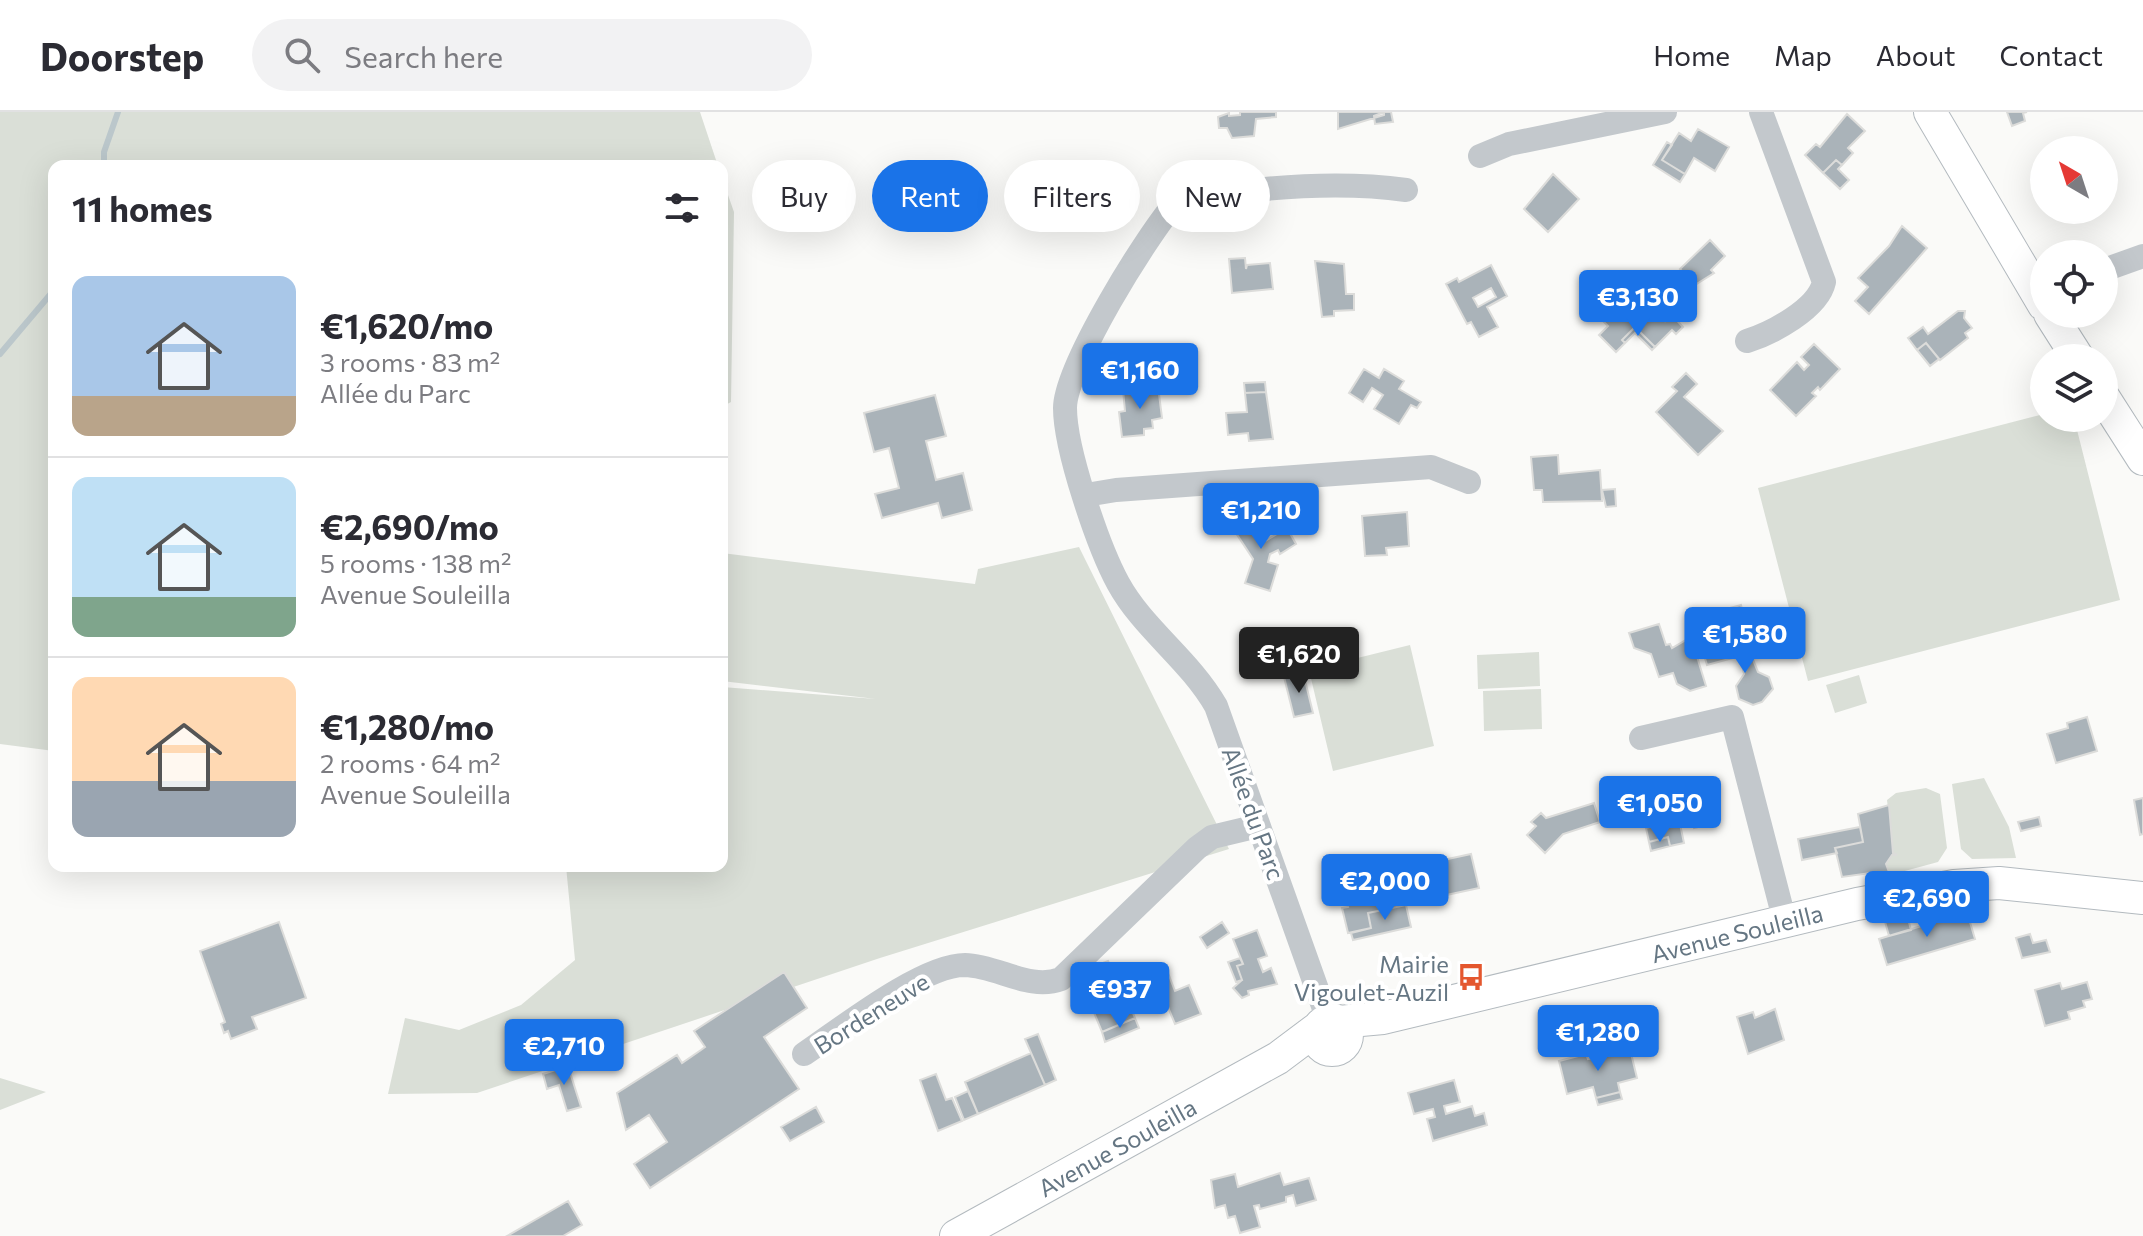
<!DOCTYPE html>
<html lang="en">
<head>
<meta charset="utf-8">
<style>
	body { margin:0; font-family:Commissioner,sans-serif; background:#f2f2f3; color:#2b2b33; height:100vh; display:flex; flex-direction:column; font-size:30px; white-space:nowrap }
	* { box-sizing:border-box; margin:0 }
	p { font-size:26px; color:#7c7c81 }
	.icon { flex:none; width:44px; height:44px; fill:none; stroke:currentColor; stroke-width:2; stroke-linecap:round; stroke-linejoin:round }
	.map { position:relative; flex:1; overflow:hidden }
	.panel { position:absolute; left:48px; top:48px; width:680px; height:712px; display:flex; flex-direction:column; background:#fff; border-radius:16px; box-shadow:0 8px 32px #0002 }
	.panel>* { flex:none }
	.guide { position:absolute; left:752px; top:48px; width:760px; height:72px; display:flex; gap:16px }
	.needle { width:52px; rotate:321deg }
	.fabs { position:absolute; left:2030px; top:24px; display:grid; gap:16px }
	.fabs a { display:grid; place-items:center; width:88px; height:88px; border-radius:50%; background:#fff; box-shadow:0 8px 32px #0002; font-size:40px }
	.price { position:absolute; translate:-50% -68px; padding:0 18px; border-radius:8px; background:#1a73e8; color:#fff; font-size:26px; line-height:52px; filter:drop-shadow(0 2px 4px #0008) }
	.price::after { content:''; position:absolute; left:50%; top:48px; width:24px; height:18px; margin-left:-12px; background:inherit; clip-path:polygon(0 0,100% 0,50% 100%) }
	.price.selected { background:#222; color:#fff }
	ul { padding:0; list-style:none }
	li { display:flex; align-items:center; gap:24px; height:200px; padding:0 24px }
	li+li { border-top:2px solid #e1e1e2 }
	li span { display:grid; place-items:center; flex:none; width:224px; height:160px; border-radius:16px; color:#555 }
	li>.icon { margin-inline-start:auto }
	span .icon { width:96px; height:96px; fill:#fffc; stroke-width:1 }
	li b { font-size:34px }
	h2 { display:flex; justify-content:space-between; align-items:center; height:96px; padding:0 24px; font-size:34px }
	.chip { padding:0 28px; border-radius:36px; background:#fff; box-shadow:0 8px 32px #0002; font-size:28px; line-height:72px }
	.chip.selected { background:#1a73e8; color:#fff }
	header { display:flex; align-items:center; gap:48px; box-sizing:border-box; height:112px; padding:0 40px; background:#fff; border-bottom:2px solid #e1e1e2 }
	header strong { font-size:38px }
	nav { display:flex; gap:44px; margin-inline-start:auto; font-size:28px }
	.search { width:560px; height:72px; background:#f2f2f3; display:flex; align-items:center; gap:20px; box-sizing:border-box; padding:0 28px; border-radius:44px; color:#7c7c81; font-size:30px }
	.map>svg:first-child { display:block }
</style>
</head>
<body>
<header>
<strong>Doorstep</strong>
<div class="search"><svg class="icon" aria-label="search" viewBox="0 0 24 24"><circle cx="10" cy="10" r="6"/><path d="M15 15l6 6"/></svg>Search here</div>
<nav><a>Home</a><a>Map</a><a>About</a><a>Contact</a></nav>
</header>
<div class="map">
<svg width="2143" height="1124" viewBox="0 0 2143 1124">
	<rect width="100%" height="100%" fill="#fafaf8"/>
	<path fill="#dadfd7" d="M0,0h700l18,54h-664v585l-54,-7z
		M722,66l12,34 -3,190 -9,5z
		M2044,302v4h30l46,182 -312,81 -50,-193z
		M1079,435l150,302 -349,109 -403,135 -89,1 17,-76 54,12 62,-25 54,-45 -9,-94h156v-179l154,12 -154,-18v-128l253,31 3,-15z
		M1410,533l24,101 -101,25 -24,-101z
		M1539,540l1,34 -62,3 -1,-34z
		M1859,563l8,28 -32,10 -9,-28z
		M1541,577l1,40 -58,2 -1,-40z
		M1984,666l25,49 7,31 -44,1 -11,-10 -9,-65z
		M1926,676l14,6 7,54 -9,14 -48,13 -4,-11 6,-9h4l-3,-2 -6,-53 9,-7z
		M0,966l46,14 -46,18z"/>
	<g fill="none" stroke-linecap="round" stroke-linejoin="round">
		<path stroke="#bbc7cb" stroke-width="6" d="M104,54v-14l14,-40
			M0,242l54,-64"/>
	</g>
	<path fill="#aab3b9" stroke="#dcdcda" stroke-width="2" fill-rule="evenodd" d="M1240,0h36v5l-20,2 -2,17 -22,2 -5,-10h-8l-1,-11 11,-4v3l11,-1z
		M1338,0h46v3l-46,14z
		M1384,0h7l2,10 -18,2 -1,-8z
		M2007,0h20l-4,1 2,8 -13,5z
		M1847,2l18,17 -17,17 5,5 -11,12 -6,-5 -13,13 -18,-18 11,-11 4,3z
		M1698,17l31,18 -14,24 -21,-13 -9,16 -23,-14 17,-27 12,8z
		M1667,30l5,3 -10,15 23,14 -5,8 -27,-17z
		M1836,48l6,5 -4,4 11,11 -9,9 -17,-16z
		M1553,62l26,25 -31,33 -24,-23z
		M1902,114l25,22 -58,66 -14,-13 13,-14 -10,-9 31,-32z
		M1710,128l15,16 -14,14 3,3 -19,12 -15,-16z
		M1245,146l1,11 1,-4 23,-2 3,26 -41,4 -3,-34z
		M1315,149l29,3 2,30h8v16l-20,1v5l-12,1z
		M1491,153l16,31 -20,11 11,20 -19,10 -8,-15 -4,2 -21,-40 11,-6 2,4zM1491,176l5,9 -18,10 -5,-9z
		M1647,181l7,8 -5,5 16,15 6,-7 12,13 -7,7 -4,-4 -17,17 -20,-20 -13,13 3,3 -9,9 -17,-17 9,-9 -7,-7 13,-13 10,10z
		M1958,199h7l-1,7 8,10 -7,5 3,5 -28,22 -14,-17 -9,7 -9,-12 15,-11 5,7z
		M1635,215l20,20 -3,3 -17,-17 -10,10 -3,-3z
		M1926,231l13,16 -9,7 -13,-16z
		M1814,232l26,25 -20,21 -2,-3 -6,6 4,3 -20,20 -26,-26 27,-28 7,8 5,-5 -8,-8z
		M1364,257l15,9 5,-9 20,12 -5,8 22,13 -4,6 -6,-3 -12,19 -25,-15 9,-14 -11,-7 -9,14 -14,-9z
		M1686,261l11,11 -13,13 39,34 -25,24 -42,-43 21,-21 -5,-4z
		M1265,270l1,10 -21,1 -1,-10z
		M1158,274l4,32 -10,2 1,8 -9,1v6l-22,2 -3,-25 6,-1 -2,-21z
		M1266,280l7,47 -24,2 -1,-8 -20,2 -2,-22 21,-1 -2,-19z
		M935,283l11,41 -20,5 10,39 27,-7 9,37 -30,8 -4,-15 -56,15 -7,-24 24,-6 -10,-40 -15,4 -10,-39z
		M1558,343l1,19 41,-4 2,31 -59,1 -1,-12h-8l-3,-33z
		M1615,377l1,17 -10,1 -4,-17z
		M1407,400l2,34 -23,2 1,7 -22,1 -3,-40z
		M1249,401l16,28 22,-13 9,16 -16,10 -2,-4 -8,4 -2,8 10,3 -8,26 -25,-8 8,-24 -23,-35z
		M1741,493l5,21 16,-4 1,6 5,-2 4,13 -8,11 -14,3 -3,-8 -20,6 -9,-35 4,-6z
		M1659,512l7,21 4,-1 2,4 19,-11 15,49 -16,5 -13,-7 -4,-11 -14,4 -8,-23 -17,-6 -5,-15z
		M1747,533l11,27 11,5 4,12 -11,13 -9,3 -14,-6 -3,-13 8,-12 -4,-18 -33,9 -3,-10z
		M1293,546l3,16 -10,1 -3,-15z
		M1303,560l10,41 -19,4 -10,-40z
		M2087,605l10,34 -41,12 -9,-29 21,-6 -1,-5z
		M1711,678l8,32 -25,6 -2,-7 -12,3 4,19 -14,3 -2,-9 -19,5 -3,-14 7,-2 -3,-13 35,-8 -2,-8z
		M2143,686v36l-3,1 -6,-35z
		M1594,691l6,19 -37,12 -18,19 -18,-18 9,-9 -5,-4 10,-9 5,5z
		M1889,693l4,48 4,2h-5l-6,9 4,11 -17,4 -3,-6 -28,4 -7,-29 28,-6 -5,-28z
		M2039,705l2,9 -20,5 -3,-9z
		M1860,715l3,15 -28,6 2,5 -35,7 -4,-21z
		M1668,725l2,9 -19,5 -2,-9z
		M1471,742l8,34 -51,11 -8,-34z
		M1381,757l11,26 11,-3 3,13 -38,8 3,15 -23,5 -6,-25 6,-1 -5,-24z
		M1406,793l5,22 -58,13 -2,-7 20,-5 -3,-15z
		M1906,799l5,19 -22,6 -5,-18z
		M1967,800l8,27 -88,26 -8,-26z
		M279,810l27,76 -54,19 5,12 -26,10 -3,-8 -4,2 -3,-9 4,-2 -25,-71z
		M1222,810l7,11 -22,15 -7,-11z
		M1257,818l10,26 -9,3 5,13 8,-4 6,16 -29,7 1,4 -7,3 -9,-10 9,-8 -5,-14 6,-2 -10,-25z
		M2030,822l3,9 13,-3 4,12 -28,6 -6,-20z
		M1240,846l3,6 -6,2 5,14 -6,2 -8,-20z
		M1108,849l8,19 39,-16 5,13 8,-4 7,18 14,-6 12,29 -26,10 -15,-36 -32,13 7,17 -33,14 -21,-51 11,-7 6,13 10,-4 -8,-19z
		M784,860l23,36 -43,29 35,52 -149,99 -16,-24 33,-22 -18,-27 -23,15 -9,-37 60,-38 5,8 19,-13 4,-3 -11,-16z
		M2087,870l5,17 -9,2 2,6 -17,5 2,7 -25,7 -10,-36 25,-7 2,6z
		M1775,897l9,31 -36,14 -11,-37 16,-5 2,6z
		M1135,906l4,10 -34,14 -3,-10z
		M1038,922l18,46 -11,5 -20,-46z
		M1630,937l7,29 -19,5 2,9 -24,6 -3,-11 -26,7 -8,-33 27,-7 2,5z
		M1031,941l14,32 -67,29 -13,-32z
		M568,954l13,41 -14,4 -8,-26 -12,4 -4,-15z
		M936,962l10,26 6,-2 10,23 -24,10 -18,-51z
		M1454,968l6,22 -16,4 2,8 26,-8 3,10 9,-3 3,12 -54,16 -6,-22 8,-2 -2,-8 -19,5 -6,-21z
		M968,979l10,23 -14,6 -9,-23z
		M1620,980l2,7 -24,6 -2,-7z
		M816,995l8,15 -34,19 -9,-14z
		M1280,1061l4,12 25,-7 7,22 -20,6 -3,-11 -7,2v5l-26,7 -1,-4 -5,1 6,21 -20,6 -5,-17 -7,2 -3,-13 -10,3 -4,-28 24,-6 3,13z
		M568,1089l14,24 -19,11h-56z"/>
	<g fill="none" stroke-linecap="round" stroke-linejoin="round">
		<g stroke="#b3babf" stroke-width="34">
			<path id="secondary" d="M1930,0l114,193
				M2050,202l28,44
				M2104,286l39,61
				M1317 923a15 15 0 1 1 30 0a15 15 0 1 1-30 0Z
				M1339,910l44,-4 474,-114 97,-18 45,-3 144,15
				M956,1124l322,-178 40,-30"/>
		</g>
		<path stroke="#c3c8cc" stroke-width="24" d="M1480,44l29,-12 156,-32
			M2104,158l39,-14
			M1747,229c25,-8 71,-32 77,-59l-63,-170
			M1086,383l30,-5 315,-23 38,15
			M1641,626l91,-21 53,205
			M1328,908l-112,-314c-27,-47 -73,-77 -98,-123 -20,-37 -53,-134 -53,-175 0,-41 83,-175 112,-207 74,-13 154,-21 229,-11
			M804,942c37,-25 118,-89 161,-89 33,1 65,26 96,14l136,-131 15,-11 46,-11"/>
		<use href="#secondary" stroke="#fff" stroke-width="32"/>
	</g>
	<defs>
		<g id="bus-bare" transform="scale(2.16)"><path d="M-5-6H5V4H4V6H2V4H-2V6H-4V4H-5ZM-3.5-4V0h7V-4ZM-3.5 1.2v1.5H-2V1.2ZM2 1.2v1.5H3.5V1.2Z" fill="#e4572e" stroke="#fff" stroke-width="2.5" paint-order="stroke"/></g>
	</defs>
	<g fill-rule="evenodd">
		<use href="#bus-bare" x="1471" y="865"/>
	</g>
	<g text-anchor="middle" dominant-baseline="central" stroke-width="8" stroke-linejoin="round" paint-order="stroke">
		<g font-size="24" fill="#657683" stroke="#fff">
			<text transform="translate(1254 701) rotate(70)">Allée du Parc</text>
			<text transform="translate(1737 821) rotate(-14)">Avenue Souleilla</text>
			<text transform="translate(871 901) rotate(-32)">Bordeneuve</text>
			<text transform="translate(1117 1035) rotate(-29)">Avenue Souleilla</text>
		</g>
		<g font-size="24" fill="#657683" stroke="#fff" text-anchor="end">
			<text x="1449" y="851">Mairie<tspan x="1449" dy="28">Vigoulet-Auzil</tspan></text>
		</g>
	</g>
</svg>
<div class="fabs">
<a><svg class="needle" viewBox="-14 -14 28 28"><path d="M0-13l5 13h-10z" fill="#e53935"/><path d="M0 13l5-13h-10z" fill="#7c7c81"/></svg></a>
<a><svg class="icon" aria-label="locate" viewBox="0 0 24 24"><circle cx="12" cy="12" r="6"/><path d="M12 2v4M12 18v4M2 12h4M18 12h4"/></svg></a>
<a><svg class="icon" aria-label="layers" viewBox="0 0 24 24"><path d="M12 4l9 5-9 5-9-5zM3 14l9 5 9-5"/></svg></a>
</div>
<b class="price" style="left:1638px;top:226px">€3,130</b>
<b class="price" style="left:1140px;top:299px">€1,160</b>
<b class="price" style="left:1261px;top:439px">€1,210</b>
<b class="price" style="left:1745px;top:563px">€1,580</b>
<b class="price selected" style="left:1299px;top:583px">€1,620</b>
<b class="price" style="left:1660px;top:732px">€1,050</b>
<b class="price" style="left:1385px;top:810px">€2,000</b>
<b class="price" style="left:1927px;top:827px">€2,690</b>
<b class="price" style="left:1120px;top:918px">€937</b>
<b class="price" style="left:1598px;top:961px">€1,280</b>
<b class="price" style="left:564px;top:975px">€2,710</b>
<div class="guide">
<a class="chip">Buy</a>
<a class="chip selected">Rent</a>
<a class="chip">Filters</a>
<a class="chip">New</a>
</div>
<section class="panel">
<h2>11 homes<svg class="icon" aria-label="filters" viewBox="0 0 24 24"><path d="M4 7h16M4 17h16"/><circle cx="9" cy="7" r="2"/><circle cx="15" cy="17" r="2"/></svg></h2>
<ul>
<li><span style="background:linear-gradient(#a9c7e8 75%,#b9a48a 0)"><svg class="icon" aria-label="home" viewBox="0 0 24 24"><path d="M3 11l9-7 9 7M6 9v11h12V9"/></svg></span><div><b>€1,620/mo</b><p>3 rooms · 83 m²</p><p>Allée du Parc</p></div></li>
<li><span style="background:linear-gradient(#bfe0f5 75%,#7fa58c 0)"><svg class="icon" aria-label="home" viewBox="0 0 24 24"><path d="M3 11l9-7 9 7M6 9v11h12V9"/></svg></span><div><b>€2,690/mo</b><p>5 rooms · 138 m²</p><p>Avenue Souleilla</p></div></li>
<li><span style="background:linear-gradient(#ffd9b3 65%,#9aa5b1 0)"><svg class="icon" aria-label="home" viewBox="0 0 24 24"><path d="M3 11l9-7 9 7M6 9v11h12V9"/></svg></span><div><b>€1,280/mo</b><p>2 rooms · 64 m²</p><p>Avenue Souleilla</p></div></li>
</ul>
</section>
</div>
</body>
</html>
